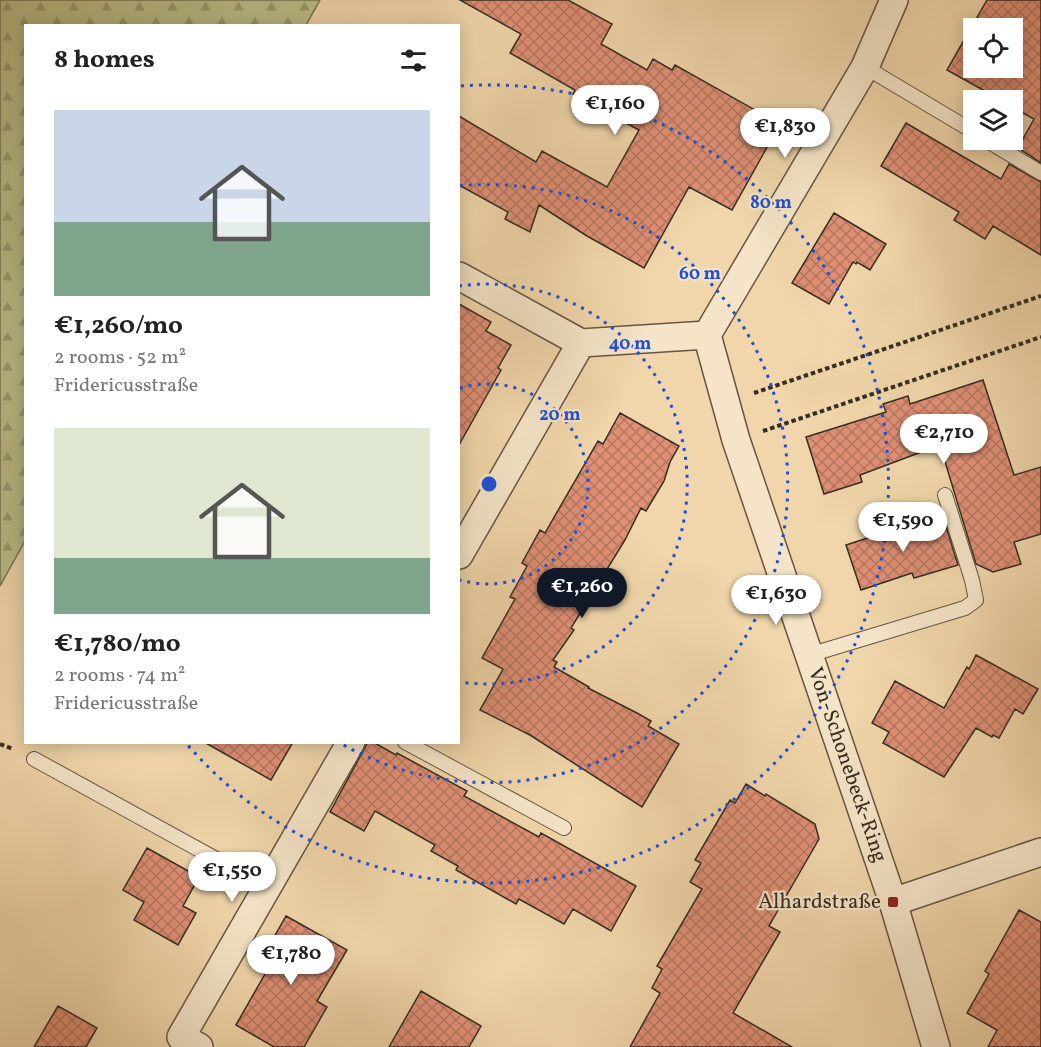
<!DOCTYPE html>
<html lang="en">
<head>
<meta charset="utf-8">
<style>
	body { margin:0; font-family:Vollkorn,serif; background:#f6f6f6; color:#222; height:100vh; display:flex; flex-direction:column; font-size:22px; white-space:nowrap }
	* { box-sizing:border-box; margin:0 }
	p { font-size:20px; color:#767676 }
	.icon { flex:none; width:33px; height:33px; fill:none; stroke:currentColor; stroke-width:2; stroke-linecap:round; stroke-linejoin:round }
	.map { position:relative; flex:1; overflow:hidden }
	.sheet { position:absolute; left:24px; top:24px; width:436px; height:720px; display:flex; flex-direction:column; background:#fff; border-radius:0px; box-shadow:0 3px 15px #0003 }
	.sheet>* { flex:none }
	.fabs { position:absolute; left:963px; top:18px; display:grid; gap:12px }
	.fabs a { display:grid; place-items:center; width:60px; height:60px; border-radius:0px; background:#fff; box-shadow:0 3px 15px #0003; font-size:30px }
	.price { position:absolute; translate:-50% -51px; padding:0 14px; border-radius:21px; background:#fff; color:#222; font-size:20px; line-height:39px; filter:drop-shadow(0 2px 3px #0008) }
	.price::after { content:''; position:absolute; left:50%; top:36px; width:18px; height:14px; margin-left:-9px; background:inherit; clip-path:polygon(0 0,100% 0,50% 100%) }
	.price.selected { background:#111827; color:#fff }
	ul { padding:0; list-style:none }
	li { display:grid; align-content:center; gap:12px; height:318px; padding:0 30px }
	li span { display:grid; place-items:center; height:186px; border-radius:0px; color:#555 }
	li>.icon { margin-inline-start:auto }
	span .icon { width:108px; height:108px; fill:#fffc; stroke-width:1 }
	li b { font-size:26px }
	h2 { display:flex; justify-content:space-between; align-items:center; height:72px; padding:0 30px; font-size:26px }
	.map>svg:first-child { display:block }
</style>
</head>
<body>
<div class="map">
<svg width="1041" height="1047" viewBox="0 0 1041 1047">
	<defs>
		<pattern id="forest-firs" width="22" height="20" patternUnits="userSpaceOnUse" patternTransform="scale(1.5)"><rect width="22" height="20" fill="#b9be88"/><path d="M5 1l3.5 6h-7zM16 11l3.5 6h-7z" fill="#979b6f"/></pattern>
		<pattern id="building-cross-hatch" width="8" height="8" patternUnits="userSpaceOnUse" patternTransform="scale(1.5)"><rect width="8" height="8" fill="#df9075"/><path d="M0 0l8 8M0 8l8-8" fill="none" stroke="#b67660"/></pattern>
	</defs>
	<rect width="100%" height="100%" fill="#f0d6aa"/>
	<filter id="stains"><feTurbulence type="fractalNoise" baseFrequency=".00333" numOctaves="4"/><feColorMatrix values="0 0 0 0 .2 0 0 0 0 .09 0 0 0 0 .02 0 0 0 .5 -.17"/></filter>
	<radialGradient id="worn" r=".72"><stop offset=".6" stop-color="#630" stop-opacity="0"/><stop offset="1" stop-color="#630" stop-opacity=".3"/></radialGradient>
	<path fill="url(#forest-firs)" stroke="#777556" stroke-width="1.5" d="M0,0h320l-14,25 -280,1v513l-26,47z"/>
	<path fill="url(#building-cross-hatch)" stroke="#352c23" stroke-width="1.5" fill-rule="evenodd" d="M460,0h108l44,24 -11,20 46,26 6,-11 19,11 3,-5 105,59 -48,86 -43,-23 -45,81 -57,-32 -48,-31 -9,27 -25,-13 3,-7 -49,-27v-69l77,46 6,-11 65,36 32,-57 -66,-36 2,-4 -65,-37 11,-19z
		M987,0h54v163l-23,-15 16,-29 -22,-12v-7h-11l-54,-30zM974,28h38v40h-38z
		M906,123l95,56 8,-15 32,18v73l-48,-29 -8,13 -31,-19 5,-8 -78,-46z
		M834,213l52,31 -16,26 -13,-8 -1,2 -3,-2 -24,42 -37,-21z
		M459,304l32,18 -5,9 25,14 -13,23 3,2 -42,75z
		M983,380l31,95 27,-8v67l-27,8 7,22 -28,8 -17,-8 -36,-119 -80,30 2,7 -38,12 -18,-57 80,-25 -3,-8 25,-8 2,8z
		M620,413l59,33 -9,16 -6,19 -18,30 -5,-3 -16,32 -54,88 3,2 -21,30 4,2 -3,5 35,20 -1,1 49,25 14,8 -3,5 31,18 -37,63 -112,-72 -50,-25 23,-41 -21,-11 33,-59 -5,-2 17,-31 -5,-3 18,-33 5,3 53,-92 5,3z
		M942,514l16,51 -44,13 -2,-5 -51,17 -15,-45z
		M976,655l62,34 -15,25 -8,-5 -16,29 -6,-3 -1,2 -16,-9 -32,49 -61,-34 6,-11 -17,-9 23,-42 49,27 23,-41 2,2z
		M204,742h89l-22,38z
		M368,742h5l23,13 1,-2 70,38 -3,5 75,41 2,-4 95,53 -25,45 -38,-22 -9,15 -45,-25 -3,5 -60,-34 2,-4 -27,-15 4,-6 -60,-34 -11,20 -34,-19z
		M746,784l19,12 1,-2 49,30 4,15 -50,87 11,6 -47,81 59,34h-162l30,-54 -8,-5 10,-19 -5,-3 45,-77 -12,-7 11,-19 -6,-3 35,-60 5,3z
		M147,848l52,29 -16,29 13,7 -18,32 -44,-25 10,-18 -21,-12z
		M1019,910l22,12v125h-53l9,-17 -30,-17 22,-39 -4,-3z
		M286,916l61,34 -30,51 10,6 -23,40h-30l-38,-22 29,-51 -9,-5z
		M421,991l60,35 -12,21h-80z
		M58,1006l39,22 -11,19h-52z"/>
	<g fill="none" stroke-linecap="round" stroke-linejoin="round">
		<g stroke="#645645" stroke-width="16">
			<path id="lane" d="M865,67l109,65
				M986,140l55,33
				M809,655l156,-47 11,-8 -4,-20 -27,-85
				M405,742l159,86
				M34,759l233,128"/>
		</g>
		<g stroke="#645645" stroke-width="30">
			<path id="street" d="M894,0l-29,67 -158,268 29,105 157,462 43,145
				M459,276l122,67 126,-8
				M459,555l122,-212
				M893,902l148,-50
				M199,1047l-18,-10 170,-295"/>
		</g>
		<path stroke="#352c23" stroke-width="4" stroke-dasharray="4.5 3" stroke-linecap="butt" d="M754,393l287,-97
			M763,431l278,-94
			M0,744l13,5"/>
		<use href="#lane" stroke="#f5e4c8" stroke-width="14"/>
		<use href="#street" stroke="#f5e4c8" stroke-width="27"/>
	</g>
	<g fill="none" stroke="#1d4ed8" stroke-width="3" stroke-dasharray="3 6">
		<path d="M460 388A100 100 0 1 1 460 580"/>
		<path d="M459 286A200 200 0 1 1 459 682"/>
		<path d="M460 186A299 299 0 1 1 340 743"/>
		<path d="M461 86A399 399 0 1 1 186 743"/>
	</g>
	<rect fill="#8f2418" stroke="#f5e4c8" stroke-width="2" x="887" y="896" width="12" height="12" rx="3"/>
	<g text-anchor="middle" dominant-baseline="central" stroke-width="4.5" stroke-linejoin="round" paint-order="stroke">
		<g font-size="21" fill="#352c23" stroke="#f5e4c8">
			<text transform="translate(847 765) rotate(71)">Von-Schonebeck-Ring</text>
		</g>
		<g font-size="21" fill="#352c23" stroke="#f5e4c8" text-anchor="end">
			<text x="881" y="902">Alhardstraße</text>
		</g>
	</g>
	<circle cx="489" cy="484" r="9" fill="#1d4ed8" stroke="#f5e4c8" stroke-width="3"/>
	<g font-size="18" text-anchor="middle" font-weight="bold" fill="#1d4ed8" stroke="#f5e4c8" stroke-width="4.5" stroke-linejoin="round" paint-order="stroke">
		<text x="771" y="208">80 m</text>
		<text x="700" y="279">60 m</text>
		<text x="630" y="349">40 m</text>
		<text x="560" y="420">20 m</text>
	</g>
	<rect width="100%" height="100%" filter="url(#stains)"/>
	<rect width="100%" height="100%" fill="url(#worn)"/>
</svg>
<div class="fabs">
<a><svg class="icon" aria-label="locate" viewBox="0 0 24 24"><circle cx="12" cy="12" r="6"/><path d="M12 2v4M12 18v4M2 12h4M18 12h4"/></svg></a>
<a><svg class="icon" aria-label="layers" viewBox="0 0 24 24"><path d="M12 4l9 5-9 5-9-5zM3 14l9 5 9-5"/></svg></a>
</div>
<b class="price" style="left:615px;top:136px">€1,160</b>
<b class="price" style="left:785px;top:159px">€1,830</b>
<b class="price" style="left:944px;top:465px">€2,710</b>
<b class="price" style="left:903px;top:553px">€1,590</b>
<b class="price selected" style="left:582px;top:619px">€1,260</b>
<b class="price" style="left:776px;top:626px">€1,630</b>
<b class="price" style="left:232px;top:903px">€1,550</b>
<b class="price" style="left:291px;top:986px">€1,780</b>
<section class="sheet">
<h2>8 homes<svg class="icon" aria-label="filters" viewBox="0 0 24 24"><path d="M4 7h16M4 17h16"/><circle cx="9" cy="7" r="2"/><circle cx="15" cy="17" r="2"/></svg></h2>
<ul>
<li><span style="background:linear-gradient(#c9d6e8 60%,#7fa58c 0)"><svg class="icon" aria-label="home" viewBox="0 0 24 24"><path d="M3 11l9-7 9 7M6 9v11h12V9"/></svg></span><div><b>€1,260/mo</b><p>2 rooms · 52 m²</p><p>Fridericusstraße</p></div></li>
<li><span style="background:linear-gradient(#dfe7d0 70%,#7fa58c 0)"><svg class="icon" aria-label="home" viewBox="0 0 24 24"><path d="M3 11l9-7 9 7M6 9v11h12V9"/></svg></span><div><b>€1,780/mo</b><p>2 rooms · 74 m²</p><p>Fridericusstraße</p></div></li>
</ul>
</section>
</div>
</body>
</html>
